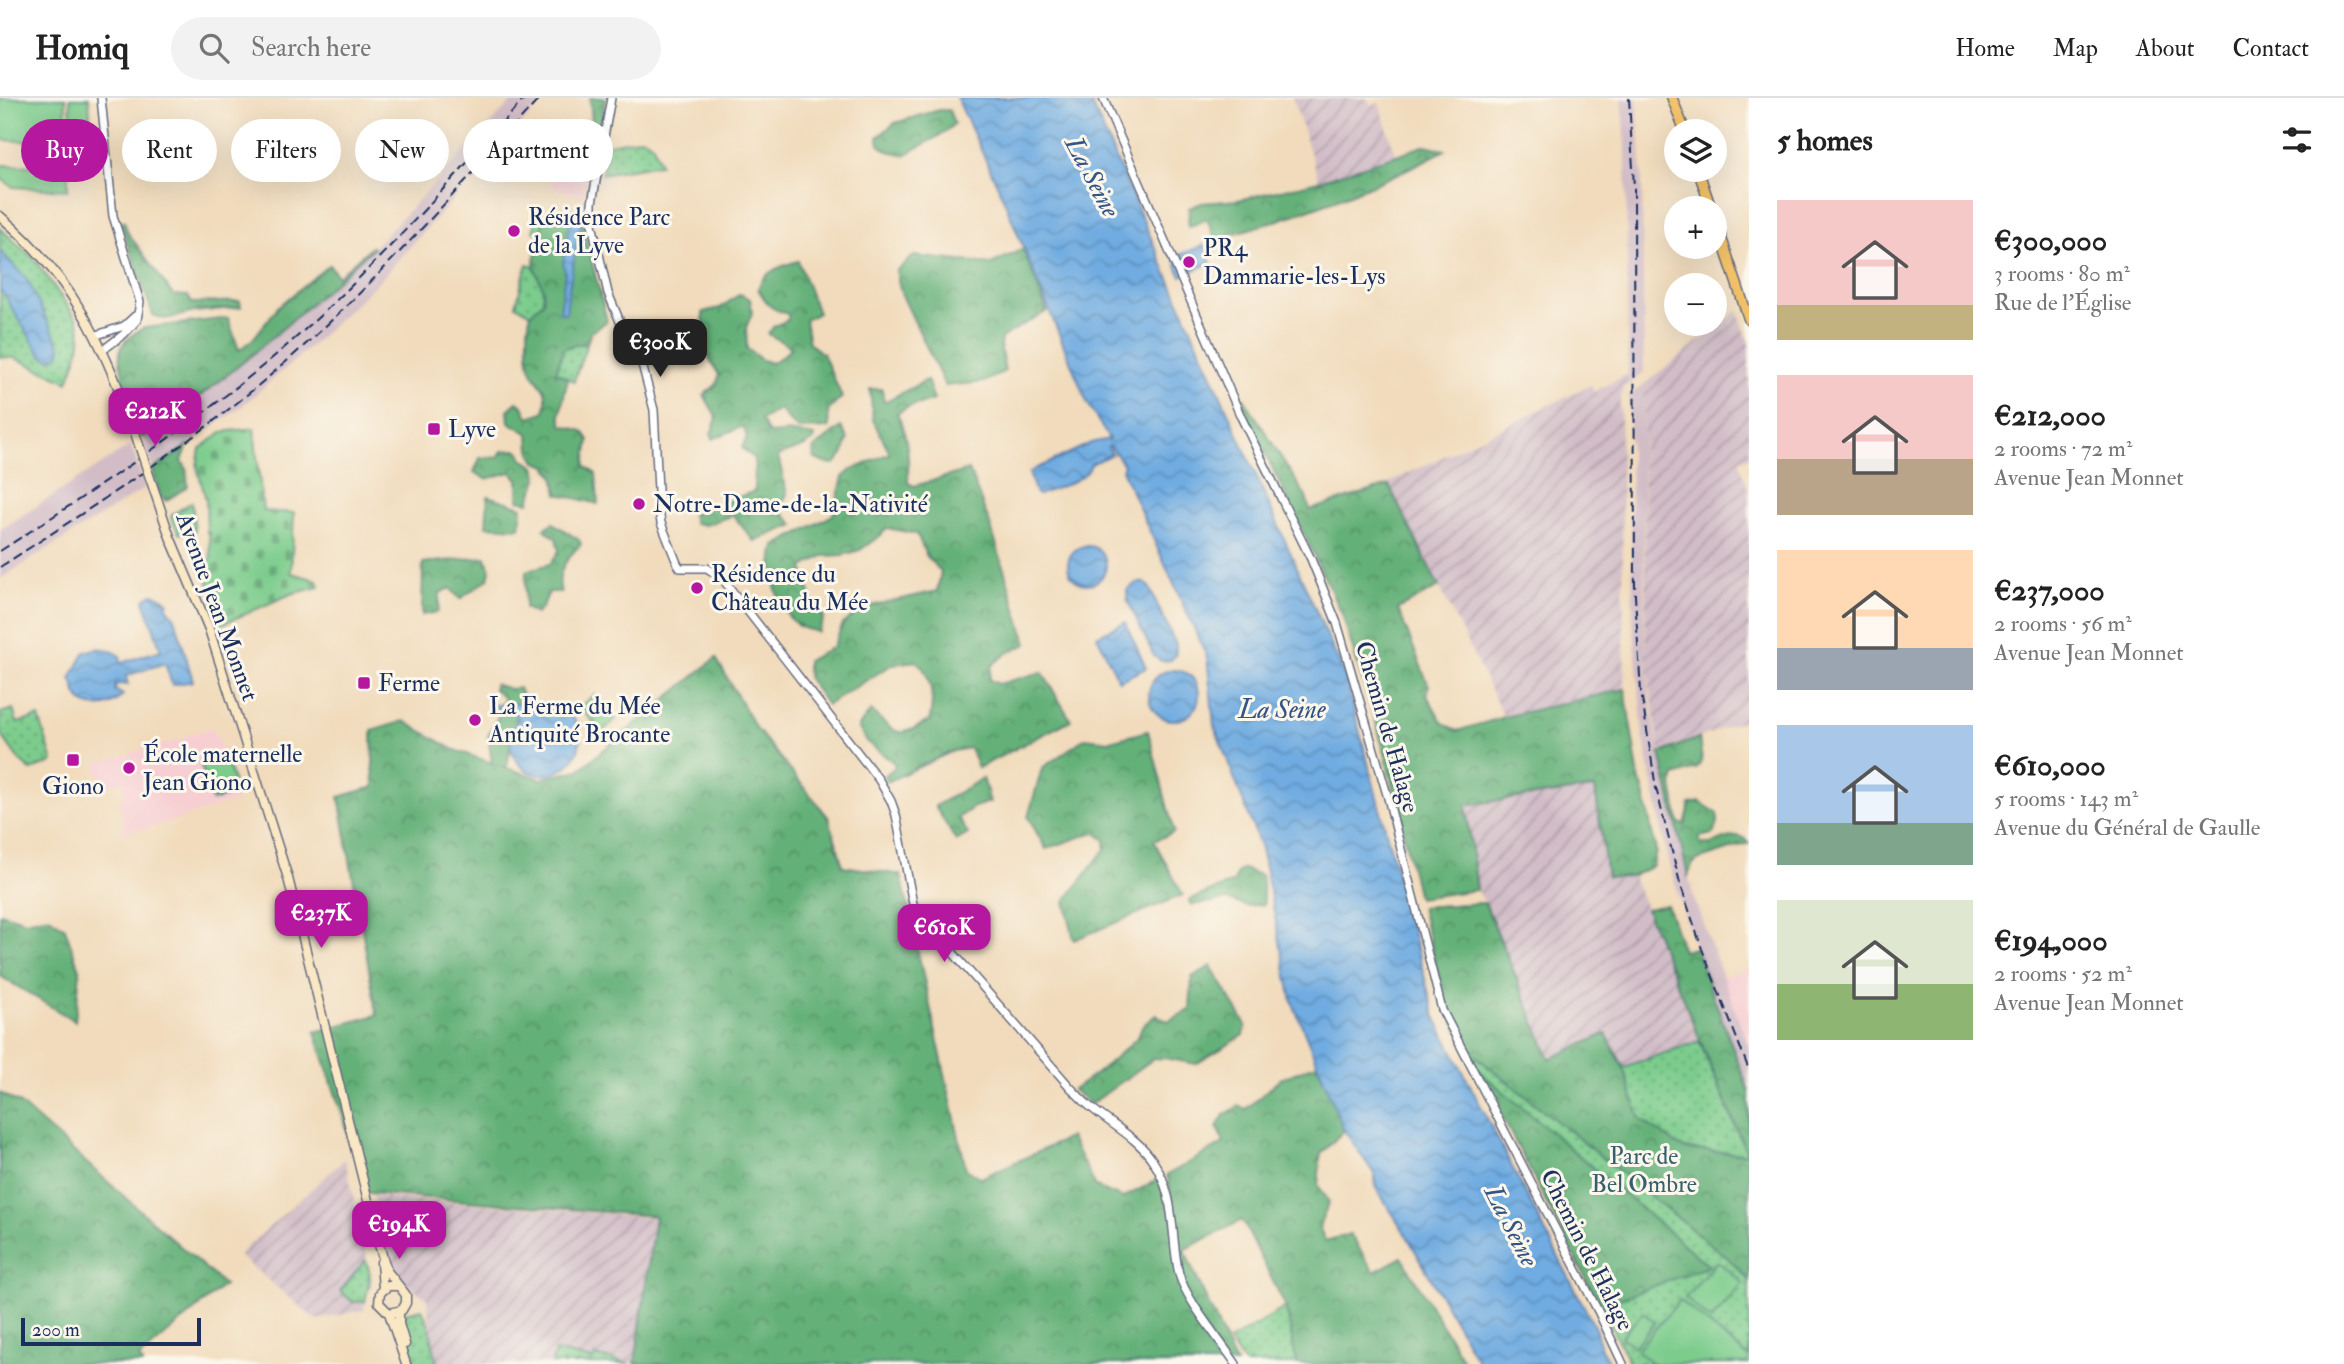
<!DOCTYPE html>
<html lang="en">
<head>
<meta charset="utf-8">
<style>
	body { margin:0; font-family:"IM FELL Double Pica",serif; background:#f2f2f2; color:#222; height:100vh; display:flex; flex-direction:column; font-size:26px; white-space:nowrap }
	* { box-sizing:border-box; margin:0 }
	p { font-size:23px; color:#767676 }
	.icon { flex:none; width:38px; height:38px; fill:none; stroke:currentColor; stroke-width:2; stroke-linecap:round; stroke-linejoin:round }
	.map { position:relative; flex:1; overflow:hidden }
	.side { display:flex; flex-direction:column; background:#fff; width:595px }
	.side>* { flex:none }
	.guide { position:absolute; left:21px; top:21px; width:665px; height:63px; display:flex; gap:14px }
	.buttons { position:absolute; left:1664px; top:21px; display:grid; gap:14px }
	.buttons a { display:grid; place-items:center; width:63px; height:63px; border-radius:50%; background:#fff; box-shadow:0 7px 28px #0002; font-size:35px }
	.scale { position:absolute; left:21px; bottom:18px; width:180px; box-sizing:border-box; padding-left:7px; border:4px solid #1b2f5e; border-top:0; font-size:19px; line-height:24px; white-space:nowrap; color:#1b2f5e; -webkit-text-stroke:5px #fbf7ec; paint-order:stroke }
	.price { position:absolute; translate:-50% -60px; padding:0 16px; border-radius:14px; background:#b5179e; color:#fff; font-size:23px; line-height:46px; filter:drop-shadow(0 2px 4px #0008) }
	.price::after { content:''; position:absolute; left:50%; top:42px; width:21px; height:16px; margin-left:-10px; background:inherit; clip-path:polygon(0 0,100% 0,50% 100%) }
	.price.on { background:#222; color:#fff }
	ul { padding:0; list-style:none }
	li { display:flex; align-items:center; gap:21px; height:175px; padding:0 28px }
	li span { display:grid; place-items:center; flex:none; width:196px; height:140px; border-radius:0px; color:#555 }
	li>.icon { margin-inline-start:auto }
	span .icon { width:84px; height:84px; fill:#fffc; stroke-width:1 }
	li b { font-size:30px }
	h2 { display:flex; justify-content:space-between; align-items:center; height:84px; padding:0 28px; font-size:30px }
	.chip { padding:0 24px; border-radius:32px; background:#fff; box-shadow:0 7px 28px #0002; font-size:24px; line-height:63px }
	.chip.on { background:#b5179e; color:#fff }
	header { display:flex; align-items:center; gap:42px; box-sizing:border-box; height:98px; padding:0 35px; background:#fff; border-bottom:2px solid #e0e0e0 }
	header strong { font-size:33px }
	nav { display:flex; gap:38px; margin-inline-start:auto; font-size:24px }
	.search { width:490px; height:63px; background:#f2f2f2; display:flex; align-items:center; gap:18px; box-sizing:border-box; padding:0 24px; border-radius:38px; color:#767676; font-size:26px }
	main { display:flex; flex:1; min-height:0 }
	.map>svg:first-child { display:block }
</style>
</head>
<body>
<header>
<strong>Homiq</strong>
<div class="search"><svg class="icon" aria-label="search" viewBox="0 0 24 24"><circle cx="10" cy="10" r="6"/><path d="M15 15l6 6"/></svg>Search here</div>
<nav><a>Home</a><a>Map</a><a>About</a><a>Contact</a></nav>
</header>
<main>
<div class="map">
<svg width="1749" height="1266" viewBox="0 0 1749 1266">
	<defs>
		<pattern id="industrial-furrows" width="10" height="10" patternUnits="userSpaceOnUse" patternTransform="scale(1.75)"><rect width="10" height="10" fill="#d2bdc7"/><path d="M-1 1l2-2M0 10L10 0M9 11l2-2" fill="none" stroke="#aa9aa5"/></pattern>
		<pattern id="grass-dots" width="8" height="8" patternUnits="userSpaceOnUse" patternTransform="scale(1.75)"><rect width="8" height="8" fill="#7bcc8c"/><path d="M2 2h.1M6 6h.1" fill="none" stroke="#64a676" stroke-width="1.8" stroke-linecap="round"/></pattern>
		<pattern id="forest-crowns" width="20" height="18" patternUnits="userSpaceOnUse" patternTransform="scale(1.75)"><rect width="20" height="18" fill="#64b078"/><path d="M2 6a3 3 0 1 1 6 0M12 15a3 3 0 1 1 6 0" fill="none" stroke="#529066"/></pattern>
		<pattern id="cemetery-stones" width="16" height="16" patternUnits="userSpaceOnUse" patternTransform="scale(1.75)"><rect width="16" height="16" fill="#7bcc8c"/><path d="M2 7V4a2 2 0 0 1 4 0v3zM10 15v-3a2 2 0 0 1 4 0v3z" fill="#64a676"/></pattern>
		<pattern id="water-waves" width="16" height="10" patternUnits="userSpaceOnUse" patternTransform="scale(1.75)"><rect width="16" height="10" fill="#6face1"/><path d="M0 5q4-4 8 0t8 0" fill="none" stroke="#5a8cba"/></pattern>
	</defs>
	<rect width="100%" height="100%" fill="#fbf7ec"/>
	<filter id="ink" filterUnits="userSpaceOnUse"><feTurbulence type="fractalNoise" baseFrequency=".0143" numOctaves="2"/><feDisplacementMap in="SourceGraphic" scale="14" xChannelSelector="R" yChannelSelector="G"/><feConvolveMatrix kernelMatrix="1 2 1 2 8 2 1 2 1" color-interpolation-filters="sRGB"/></filter>
	<filter id="wash" filterUnits="userSpaceOnUse"><feTurbulence type="fractalNoise" baseFrequency=".00686" numOctaves="4" result="noise"/><feDisplacementMap in="SourceGraphic" scale="28" xChannelSelector="R" yChannelSelector="G"/><feGaussianBlur stdDeviation="1.57" result="paint"/><feColorMatrix in="noise" values="0 0 0 0 0 0 0 0 0 0 0 0 0 0 0 0 0 1.4 0 .05"/><feComposite in="paint" operator="in"/></filter>
	<g filter="url(#wash)">
		<rect width="100%" height="100%" fill="#f1dbbc"/>
		<path fill="#f7cfd3" d="M556,51l35,5 -8,43 -32,-11z
			M208,631h6l11,26 14,45 -97,30 -3,-3 -15,8 -1,-22 -6,-11 8,-5 -2,-15 -16,4 -1,-5h-2l-8,-11 3,-8 28,-7 2,1 2,-3 34,-10h7v-3l13,-1 -1,-3z
			M1749,871v78l-27,-70z"/>
		<path fill="url(#industrial-furrows)" d="M1293,0h75l2,7 9,-2 17,53 -77,25z
			M1738,213l11,32v114l-10,4 10,30v227l-89,35 -14,-97 -3,-271z
			M1627,276l1,11 -5,2 -3,14 5,288 -121,28 -116,-234 203,-98 3,7z
			M1596,690l11,89 26,-1 66,165 -76,26 -18,-33 -55,25 -65,-156 -8,-13 -12,-85z
			M345,1061l27,122 -9,29 -47,10 -78,-65z
			M373,1098l281,22 -12,146h-205l-8,-42 -2,-23 -35,-28z"/>
		<path fill="#d2bdc7" d="M515,0h30l-166,183 -70,67 -67,58 -89,64 -11,-33 51,-34 60,-48 120,-107z
			M1622,0h15l5,74 2,200 -16,13 -2,-238z
			M1643,287l1,212 2,59 6,57 15,77 27,109 55,148v44l-54,-143 -27,-87 -25,-126 -10,-113 -4,-227z
			M131,347l14,43 -145,91v-49z"/>
		<path fill="url(#grass-dots)" stroke="#4b7e75" stroke-width="2" d="M642,40c13,3 14,15 18,26l-58,10 6,-30z
			M564,111l15,2 6,-2 2,14 -3,4 1,11 22,83 -16,11 -17,49 -34,-15 -12,-36 3,-16 -15,-9 11,-41 7,2 6,-33 -7,-2c5,-18 13,-21 31,-22z
			M0,130l35,32 42,59c9,22 -2,42 -9,63l-53,-24 -15,-1z
			M192,404l3,29 -16,3 -8,-16 1,-3z
			M13,611l4,14 22,-6 14,45 -22,8 -11,-9 -20,-28v-20z
			M1485,805l65,156 56,-25 18,33 75,-26 50,117 -19,101 19,21v84h-119l-184,-358 -25,-99z
			M365,1162c9,17 3,24 0,42h-12l-13,-11z
			M1286,1209l11,57h-53l-15,-23z
			M422,1211l7,16 8,39h-22l-10,-40v-11z
			M555,1253l38,9 2,-4 34,8h-77z"/>
		<path fill="url(#forest-crowns)" stroke="#40706b" stroke-width="2" d="M590,0h16l-11,57 -9,-2 6,-30z
			M939,12h10l5,14 -10,9 -39,22 -17,-4 -9,-6 -1,-8 17,-14z
			M1426,47l19,5c-73,39 -150,67 -230,89l-8,-20 -19,8 1,-19 13,-5 36,-3 81,-19z
			M579,113l28,110 -16,11 -5,12h-10l-13,5 -7,23 12,6 -8,36 2,11 21,6 6,9 -4,26 11,8 2,30 -40,-10 -4,-18 -7,-10 -11,-4 -6,-12 -1,-16 -20,-12 -1,-12 9,-8 6,4 5,11 16,-5c8,-29 -9,-26 -14,-46 -3,-10 -3,-43 1,-52 2,-4 8,-8 12,-12 1,-19 -2,-16 -8,-33 -3,-10 5,-36 8,-47 13,-6 24,-3 36,-11z
			M124,123l4,12 45,62 15,1 4,7 48,-2 1,6 -46,5 -30,7 -12,-4 -33,-93z
			M371,149l2,1c-74,66 -147,135 -231,189l-22,-58 3,-5c-8,-25 -3,-34 21,-46l84,-10 11,32 14,-11 25,-32 51,-42 9,11z
			M1023,151l24,62 -46,27 -1,7 5,26 -21,11 -39,4 -44,-93 -5,-22 18,-15 77,8z
			M798,163l20,52 -13,7 4,23 14,11 19,43 -14,14 1,17 -31,1 -10,-9 -8,-11 -19,11 8,14 26,-2 19,4v4l-9,6 -27,10 9,38 -7,15 14,16 -40,16 -21,-26 -28,10 -11,-2 -2,-9 63,-23 -1,-32 -12,-11 5,-11 -4,-11 -30,13 -2,-5 6,-16 -13,-23 13,-11 2,-9 -14,-23 -2,-40 17,-4 20,-14 10,5 2,14 -6,15 1,21 15,11 10,3 13,-9 6,-7 -23,-13 6,-8 14,-6v-6c-17,-4 -21,-10 -30,-25 5,-18 24,-23 40,-28z
			M927,282l7,20 -26,7 -11,6c11,24 12,44 11,70l6,3 55,-16 21,54 37,120 -18,8 -17,13 -3,15 10,4 43,-12 29,48 -93,48 -8,-20 -17,3 -66,31 -3,-6 11,-9 -1,-4 -27,-21 -9,-15 13,-16c27,24 25,28 58,10 6,-19 3,-48 -13,-60l-23,3 -66,41 -20,-28v-16l26,-14 10,-23 19,-16 75,-17 4,-19 -15,-17 -9,-21 -30,-6 -6,7 -21,15 -17,5 -20,1 -20,11 10,38 11,12 -6,15c-6,-2 -16,-3 -21,-7 -21,-18 -29,-54 -22,-79l58,-31 10,-38 8,-7 39,-17 -17,-33 -3,-31h12l2,13z
			M1244,300l62,99 4,13 79,-25 50,102 -41,22 31,77 -2,9 15,27 15,9 47,-14 121,-28 14,90 4,9 13,63 -3,15 -20,10 -26,1 -12,-89 -129,17 11,85 -59,8 -33,-145 -43,-139 -102,-214z
			M841,329l7,12 -5,15 -8,10 -11,-1 -10,-5 -1,-9z
			M188,347l-6,16 4,7 2,18 -22,15 -6,-4 -7,-27z
			M516,352l4,2 3,7 12,8 3,10 -9,25 -11,-2v-21l-7,-7 -25,7 -12,-7 6,-14 18,-1 4,-6z
			M488,398l34,11 -2,21 -34,-2z
			M553,425l26,17 2,4c-13,13 -26,28 -20,48h-12l-7,16 -6,6 -11,-6 1,-37 24,-7 9,-13 -3,-13 -12,-9z
			M486,459l4,13 -2,9 -28,20 -10,-11 -10,5 -2,19 -16,3 1,-52z
			M716,560l39,69 74,91 14,48 58,9 65,294 15,9 89,-41 26,50 27,11 36,-19 19,52 -11,-56 57,-32 -7,-16 7,-12 15,-9 7,3 34,-30 37,-15 27,66 -23,24 -3,31 11,17 -10,25 6,14 25,-7 24,38 28,-15 63,107h-168l-11,-57 -44,-87 -58,30 52,114h-601l20,-148 -287,-23 -53,-161 62,-17 -38,-218 35,-10 -2,-56 32,-10 51,29 37,13 -4,-27 8,-15 8,-23 -10,-9v-5l16,5 9,-1 6,15 -8,14 -5,20 -5,30h-3l37,12 38,-9z
			M1148,633l26,101 -20,9 29,54 -109,45 -9,-39 40,-52v-9l-11,-8 -48,17 -18,-32 14,-49 43,-30 25,3z
			M1699,640l3,22 -4,8 -23,8 -3,9 7,38 6,2 5,-21 10,-2 17,11 1,7 -5,14 -14,3 1,6c18,7 35,-19 49,0l-52,17 -5,5 -4,11 -28,-123z
			M983,680l7,24 -16,5 -16,11 10,16 -12,7 -21,-35z
			M1243,771l18,6 3,29 -17,2 -20,-6 -35,5 -3,-5 45,-18 3,-9z
			M1485,805l65,156 56,-25 17,33 17,52 44,30 63,5 -101,-245 21,-4 16,46 12,-3 54,143v189l-20,-21 -260,-208 -23,-45 -25,-99z
			M0,815l26,8 22,-5 17,12 15,43 -5,50 -75,-45z
			M1211,868l35,59 -2,10 -48,29 -32,-6 -11,1 -62,45 -18,-14 29,-21 36,-32 4,-11 14,-11 12,6 22,-11 2,-33z
			M1478,972l231,196 -109,40z
			M0,995l19,10 205,182 -85,73 4,6h-143z"/>
		<path fill="url(#cemetery-stones)" stroke="#4b7e75" stroke-width="2" d="M254,330l9,83 31,2 -3,60 26,7 2,7 -28,7 -71,31 -16,-57 1,-7 6,-2 -2,-26h-2l-1,-33 -9,-33 3,-18 22,-17z"/>
		<path fill="#7bcc8c" stroke="#4b7e75" stroke-width="2" d="M0,0h66l-1,45 -65,-3z
			M70,0h19l1,18 -19,2z
			M91,21l2,30 -19,1 -3,-29z
			M0,67l68,2v23l-55,-3 -13,-9z
			M594,597l22,24 -14,13 -22,-25z
			M225,657l12,38 -25,8 -12,-39z
			M1717,1163l26,22 -32,37 -26,-22z
			M1680,1202l69,58v6h-96l-16,-14z
			M1643,1214l12,11 -21,24 -13,-10z"/>
		<path fill="url(#water-waves)" stroke="#456ea0" stroke-width="2" d="M957,0h132l256,578 90,341 161,313 4,17 10,17h-131l-72,-128 -31,-48 -1,-13 -31,-45 -52,-129 -31,-153 -47,-123 -7,-68 -85,-187 2,-5 -14,-19 -2,1 4,7 -21,10c-5,18 -37,24 -52,31l-3,-1 -7,-21 6,-4 56,-26 18,-4 -22,-37 -86,-209z
			M582,117c-5,33 -13,65 -16,98h-6l5,-41 -2,-10 8,-45z
			M1204,147l7,18 -30,13 -7,-19z
			M0,153l26,27 35,70 -3,8 -8,3 -8,-3 -34,-54v-3l-8,-9z
			M1068 467a19 19 0 1 1 38 0a19 19 0 1 1-38 0Z
			M1138,484l6,1 5,4 27,58v9l-5,6 -10,1 -7,-5 -27,-57v-9z
			M152,496l8,2 8,7 -2,3 9,12 18,63 -21,4 -7,-22 -39,13 2,9 -12,-1 -1,6 8,5c-10,13 -37,18 -46,0 -3,-5 -2,-10 -6,-16l13,-26c13,-7 25,-6 36,3l1,7 40,-13 -17,-50z
			M1125,524l21,46 -27,13 -22,-45z
			M1149 597a25 25 0 1 1 50 0a25 25 0 1 1-50 0Z
			M522,605c4,1 6,3 10,3 11,1 19,-5 32,2 6,4 10,10 13,16 17,40 -40,72 -62,34 -8,-14 -5,-28 4,-40l-7,-7 -16,-2 -1,-4z"/>
	</g>
	<g filter="url(#ink)">
		<g fill="none" stroke-linecap="round" stroke-linejoin="round">
			<g stroke="#666b7f" stroke-width="10">
				<path id="tertiary" d="M101,0l12,118 27,86 -3,18 -13,14 -21,16
					M611,0l-19,105v21l16,69 18,43 16,28 12,46 5,100 2,13 16,40 3,5h27l15,10 157,202 12,21 5,14 17,89 8,12 149,171c7,7 14,15 23,22 19,16 46,30 60,52 24,36 17,74 26,113 7,26 41,66 57,90
					M1103,0l138,319 70,142 26,64 51,175 54,212 157,303 24,51
					M97,237l27,-9 11,-10"/>
			</g>
			<g stroke="#666b7f" stroke-width="11">
				<path id="secondary" d="M0,118c72,61 103,126 134,214
					M149,377l21,62 39,92 79,249 91,367 8,26 19,24v8l-4,7 -13,3 -10,-10 1,-10 8,-7h10
					M381,1164l2,27
					M399,1214v12l6,20
					M389,1215l17,51"/>
			</g>
			<g stroke="#666b7f" stroke-width="12">
				<path id="primary" d="M1672,0l13,33
					M1698,72l13,38
					M1715,121l34,101"/>
			</g>
			<use href="#tertiary" stroke="#fff" stroke-width="7"/>
			<use href="#secondary" stroke="#fae7c3" stroke-width="8"/>
			<use href="#primary" stroke="#f3c26a" stroke-width="9"/>
			<path stroke="#1b2f5e" stroke-width="2" stroke-dasharray="10 5" stroke-linecap="butt" d="M1629,0l5,89 1,409 6,96 15,96 24,95 22,66 47,121
				M0,453c91,-59 182,-118 265,-187 96,-79 177,-174 260,-266
				M0,469c94,-61 188,-121 273,-194 98,-83 181,-180 267,-275"/>
			<g stroke="#666b7f" stroke-width="11" stroke-linecap="butt">
				<path id="secondary-bridge" d="M134,332l15,45"/>
			</g>
			<use href="#secondary-bridge" stroke="#fae7c3" stroke-width="8"/>
		</g>
	</g>
	<g fill="#b5179e" stroke="#fbf7ec" stroke-width="2.5">
		<circle cx="514" cy="133" r="7"/>
		<circle cx="1189" cy="164" r="7"/>
		<rect x="427" y="324" width="14" height="14" rx="3.5"/>
		<circle cx="639" cy="406" r="7"/>
		<circle cx="697" cy="490" r="7"/>
		<rect x="357" y="578" width="14" height="14" rx="3.5"/>
		<circle cx="475" cy="622" r="7"/>
		<rect x="66" y="655" width="14" height="14" rx="3.5"/>
		<circle cx="129" cy="670" r="7"/>
	</g>
	<g text-anchor="middle" dominant-baseline="central" stroke-width="6" stroke-linejoin="round" paint-order="stroke">
		<g font-size="24" fill="#1b2f5e" stroke="#fbf7ec" text-anchor="start">
			<text x="528" y="119">Résidence Parc<tspan x="528" dy="28">de la Lyve</tspan></text>
			<text x="1203" y="150">PR4<tspan x="1203" dy="28">Dammarie-les-Lys</tspan></text>
			<text x="448" y="331">Lyve</text>
			<text x="653" y="406">Notre-Dame-de-la-Nativité</text>
			<text x="711" y="476">Résidence du<tspan x="711" dy="28">Château du Mée</tspan></text>
			<text x="378" y="585">Ferme</text>
			<text x="489" y="608">La Ferme du Mée<tspan x="489" dy="28">Antiquité Brocante</tspan></text>
			<text x="143" y="656">École maternelle<tspan x="143" dy="28">Jean Giono</tspan></text>
			<text x="73" y="688" text-anchor="middle">Giono</text>
		</g>
		<g font-size="24" fill="#1b2f5e" stroke="#fbf7ec">
			<text transform="translate(217 509) rotate(70)">Avenue Jean Monnet</text>
			<text transform="translate(1387 629) rotate(74)">Chemin de Halage</text>
			<text transform="translate(1587 1152) rotate(63)">Chemin de Halage</text>
		</g>
		<g font-size="24" fill="#385e6c" stroke="#fbf7ec">
			<text x="1644" y="1058">Parc de<tspan x="1644" dy="28">Bel Ombre</tspan></text>
		</g>
		<g font-size="26" font-style="italic" fill="#345485" stroke="#fbf7ec">
			<text transform="translate(1092 79) rotate(62)">La Seine</text>
			<text x="1282" y="612">La Seine</text>
			<text transform="translate(1511 1128) rotate(63)">La Seine</text>
		</g>
	</g>
</svg>
<div class="buttons">
<a><svg class="icon" aria-label="layers" viewBox="0 0 24 24"><path d="M12 4l9 5-9 5-9-5zM3 14l9 5 9-5"/></svg></a>
<a>+</a>
<a>−</a>
</div>
<div class="scale">200 m</div>
<b class="price on" style="left:660px;top:281px">€300K</b>
<b class="price" style="left:155px;top:350px">€212K</b>
<b class="price" style="left:321px;top:852px">€237K</b>
<b class="price" style="left:944px;top:866px">€610K</b>
<b class="price" style="left:399px;top:1163px">€194K</b>
<div class="guide">
<a class="chip on">Buy</a>
<a class="chip">Rent</a>
<a class="chip">Filters</a>
<a class="chip">New</a>
<a class="chip">Apartment</a>
</div>
</div>
<section class="side">
<h2>5 homes<svg class="icon" aria-label="filters" viewBox="0 0 24 24"><path d="M4 7h16M4 17h16"/><circle cx="9" cy="7" r="2"/><circle cx="15" cy="17" r="2"/></svg></h2>
<ul>
<li><span style="background:linear-gradient(#f6c9c9 75%,#c2b280 0)"><svg class="icon" aria-label="home" viewBox="0 0 24 24"><path d="M3 11l9-7 9 7M6 9v11h12V9"/></svg></span><div><b>€300,000</b><p>3 rooms · 80 m²</p><p>Rue de l'Église</p></div></li>
<li><span style="background:linear-gradient(#f6c9c9 60%,#b9a48a 0)"><svg class="icon" aria-label="home" viewBox="0 0 24 24"><path d="M3 11l9-7 9 7M6 9v11h12V9"/></svg></span><div><b>€212,000</b><p>2 rooms · 72 m²</p><p>Avenue Jean Monnet</p></div></li>
<li><span style="background:linear-gradient(#ffd9b3 70%,#9aa5b1 0)"><svg class="icon" aria-label="home" viewBox="0 0 24 24"><path d="M3 11l9-7 9 7M6 9v11h12V9"/></svg></span><div><b>€237,000</b><p>2 rooms · 56 m²</p><p>Avenue Jean Monnet</p></div></li>
<li><span style="background:linear-gradient(#a9c7e8 70%,#7fa58c 0)"><svg class="icon" aria-label="home" viewBox="0 0 24 24"><path d="M3 11l9-7 9 7M6 9v11h12V9"/></svg></span><div><b>€610,000</b><p>5 rooms · 143 m²</p><p>Avenue du Général de Gaulle</p></div></li>
<li><span style="background:linear-gradient(#dfe7d0 60%,#8fb573 0)"><svg class="icon" aria-label="home" viewBox="0 0 24 24"><path d="M3 11l9-7 9 7M6 9v11h12V9"/></svg></span><div><b>€194,000</b><p>2 rooms · 52 m²</p><p>Avenue Jean Monnet</p></div></li>
</ul>
</section>
</main>
</body>
</html>
